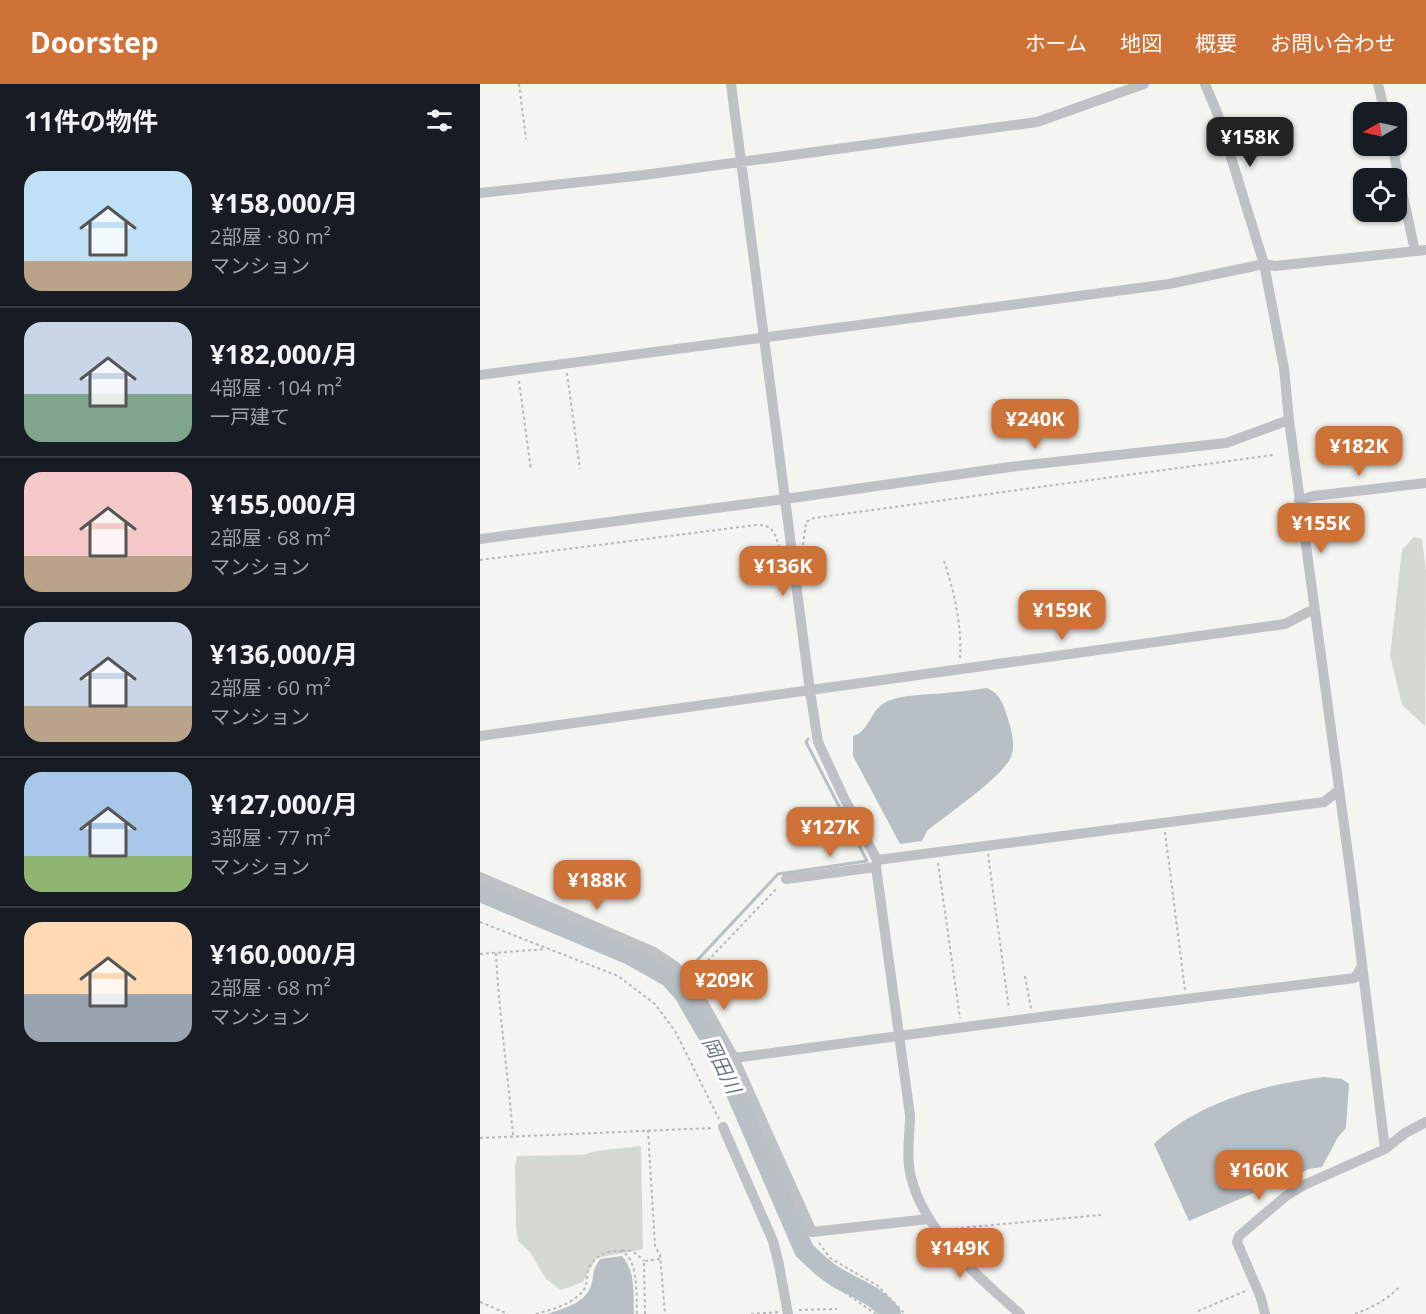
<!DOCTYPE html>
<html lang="ja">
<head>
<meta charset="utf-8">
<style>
	body { margin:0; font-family:"Open Sans","Noto Sans JP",sans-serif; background:#20242c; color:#f1f3f6; height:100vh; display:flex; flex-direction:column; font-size:22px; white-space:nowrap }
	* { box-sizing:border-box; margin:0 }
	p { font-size:20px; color:#9ea1a6 }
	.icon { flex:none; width:33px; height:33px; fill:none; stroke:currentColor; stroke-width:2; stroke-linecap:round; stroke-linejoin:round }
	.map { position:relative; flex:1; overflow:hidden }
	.sheet { display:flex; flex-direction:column; background:#171b24; width:480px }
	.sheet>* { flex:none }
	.needle { width:39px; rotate:261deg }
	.controls { position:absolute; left:873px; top:18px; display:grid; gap:12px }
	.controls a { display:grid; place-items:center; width:54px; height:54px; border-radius:12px; background:#171b24; box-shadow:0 2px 4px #0004; font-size:30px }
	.price { position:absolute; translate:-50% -51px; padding:0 14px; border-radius:12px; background:#ce7238; color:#fff; font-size:20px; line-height:39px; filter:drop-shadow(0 2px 3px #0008) }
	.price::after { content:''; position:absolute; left:50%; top:36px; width:18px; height:14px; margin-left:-9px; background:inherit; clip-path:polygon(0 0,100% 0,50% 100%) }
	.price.current { background:#222; color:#fff }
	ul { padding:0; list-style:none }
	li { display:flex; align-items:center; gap:18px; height:150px; padding:0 24px }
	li+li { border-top:2px solid #363941 }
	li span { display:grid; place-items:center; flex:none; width:168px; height:120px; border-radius:18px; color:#555 }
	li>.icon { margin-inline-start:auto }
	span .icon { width:72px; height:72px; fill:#fffc; stroke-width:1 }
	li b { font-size:26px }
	h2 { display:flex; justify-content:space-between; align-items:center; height:72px; padding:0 24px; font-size:26px }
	header { display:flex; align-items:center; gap:36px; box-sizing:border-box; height:84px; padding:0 30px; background:#ce7238; color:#fff }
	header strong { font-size:28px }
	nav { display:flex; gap:33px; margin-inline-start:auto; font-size:21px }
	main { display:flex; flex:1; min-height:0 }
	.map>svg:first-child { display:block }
</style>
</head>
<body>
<header>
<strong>Doorstep</strong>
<nav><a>ホーム</a><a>地図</a><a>概要</a><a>お問い合わせ</a></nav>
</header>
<main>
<section class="sheet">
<h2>11件の物件<svg class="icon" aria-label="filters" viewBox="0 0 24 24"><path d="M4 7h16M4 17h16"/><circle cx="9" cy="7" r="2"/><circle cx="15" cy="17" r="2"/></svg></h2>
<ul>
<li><span style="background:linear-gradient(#bfe0f5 75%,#b9a48a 0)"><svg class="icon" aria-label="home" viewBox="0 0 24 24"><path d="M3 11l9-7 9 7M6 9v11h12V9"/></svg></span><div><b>¥158,000/月</b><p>2部屋 · 80 m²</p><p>マンション</p></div></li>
<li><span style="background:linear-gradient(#c9d6e8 60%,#7fa58c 0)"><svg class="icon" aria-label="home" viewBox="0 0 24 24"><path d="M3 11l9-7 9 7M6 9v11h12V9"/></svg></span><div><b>¥182,000/月</b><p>4部屋 · 104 m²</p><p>一戸建て</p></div></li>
<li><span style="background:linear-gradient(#f6c9c9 70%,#b9a48a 0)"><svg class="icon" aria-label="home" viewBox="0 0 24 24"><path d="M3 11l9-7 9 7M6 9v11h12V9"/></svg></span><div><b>¥155,000/月</b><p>2部屋 · 68 m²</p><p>マンション</p></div></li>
<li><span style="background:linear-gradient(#c9d6e8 70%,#b9a48a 0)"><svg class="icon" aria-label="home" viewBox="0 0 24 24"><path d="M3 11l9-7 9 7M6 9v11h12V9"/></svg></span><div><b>¥136,000/月</b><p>2部屋 · 60 m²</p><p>マンション</p></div></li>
<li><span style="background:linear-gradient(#a9c7e8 70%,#8fb573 0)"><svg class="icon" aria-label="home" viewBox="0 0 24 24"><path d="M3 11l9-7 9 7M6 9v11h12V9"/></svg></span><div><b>¥127,000/月</b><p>3部屋 · 77 m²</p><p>マンション</p></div></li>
<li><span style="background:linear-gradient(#ffd9b3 60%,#9aa5b1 0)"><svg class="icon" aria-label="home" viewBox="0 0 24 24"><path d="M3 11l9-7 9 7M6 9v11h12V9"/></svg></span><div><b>¥160,000/月</b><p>2部屋 · 68 m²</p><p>マンション</p></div></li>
</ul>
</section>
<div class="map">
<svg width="946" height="1230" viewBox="0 0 946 1230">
	<rect width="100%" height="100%" fill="#f4f4f1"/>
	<path fill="#d3d9d1" d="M934,453l8,2 4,32 -1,155 -23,-21 -12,-50 12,-105z
		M161,1062l2,103 -47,9 -13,24 -22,8 -15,-11 -16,-27 -12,-11 -2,-16 -1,-60 2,-9 66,-1 13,-4z"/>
	<path fill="#b9c0c5" d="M507,604c13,6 16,15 20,28 4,13 9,28 4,41 -8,20 -65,58 -84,74l-5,10 -22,3 -47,-88v-20c18,-5 16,-27 35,-35 18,-7 38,-6 56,-8 15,-1 29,-3 43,-5z
		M844,993l18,2 7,5 -3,44 -8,9 -16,30 -13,2 -120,52 -35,-77c44,-42 111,-60 170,-67z
		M142,1172c14,16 11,37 12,58h-87c17,-6 37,-10 44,-28 4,-13 0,-14 9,-27z"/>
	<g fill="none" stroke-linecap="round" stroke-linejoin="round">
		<path stroke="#b9c0c5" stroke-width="3" d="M195,900l103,-110 89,-13 -61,-119 2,-3"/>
		<path stroke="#b9c0c5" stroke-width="20" d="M0,808l150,63 39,22 15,17 36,62 84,194c10,10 20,20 32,27 20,12 41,18 55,37"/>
		<path stroke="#b6b8bb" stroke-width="2" stroke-dasharray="3 3" stroke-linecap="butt" d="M39,0l7,55
			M87,289l13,96
			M39,297l12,89
			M323,461l3,-23 8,-4 459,-63
			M0,476l276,-35c18,-1 19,9 24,25
			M464,477c10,29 18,65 16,97
			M685,748l20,158
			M508,770l21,155
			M458,779l22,155
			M0,838l138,54 37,28 20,27 44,88
			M16,869c3,61 12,121 17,182
			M0,870l66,-5
			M215,890l83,-87
			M545,892l6,33
			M168,1046l7,116 5,9 5,59
			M0,1054l231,-10
			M469,1145l152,-14
			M339,1159l11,15 48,28 27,28
			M142,1167c9,-3 16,4 22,10
			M364,1208l32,22
			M0,1218l28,12
			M319,1226l38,-1
			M718,1227l50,-21
			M56,1230c14,-4 33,-9 43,-19 12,-10 5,-19 11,-29 6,-9 14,-14 24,-15 26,-4 22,47 23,63
			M165,1230l-1,-53 16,-2
			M271,1230l27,-2
			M875,1230c16,-6 34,-15 45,-28"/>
		<path stroke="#bec1c5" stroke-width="10" d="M251,0l79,607 8,51 26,56 33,62 -1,7 34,248c0,17 -3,34 -1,51 8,61 68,109 111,148
			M725,0l13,31 46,149 20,104 5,52 63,464 33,265
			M898,0l7,28
			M912,62l23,105
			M0,109l164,-18 393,-53 107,-38
			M0,291l689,-91 95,-20 11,2 151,-16
			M819,416l14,-4 113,-13
			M0,455l305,-40 225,-32 216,-24 63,-23
			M0,652l805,-112 23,-12 7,-1
			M397,776l447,-58 14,-11
			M0,793l172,74 23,15 21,24 38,68 78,174 117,-13
			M306,795l90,-12
			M254,974l299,-40 322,-40 7,-12
			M243,1043l50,114 6,24 9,49
			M785,1230l-4,-16 -24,-56 2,-6 47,-40 18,-11 81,-36 20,-16 21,-11"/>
	</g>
	<g text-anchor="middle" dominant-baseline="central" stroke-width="6" stroke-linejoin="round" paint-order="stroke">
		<g font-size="20" font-style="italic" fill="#687782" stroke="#fff">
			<text transform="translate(242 981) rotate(64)">岡田川</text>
		</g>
	</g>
</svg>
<div class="controls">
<a><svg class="needle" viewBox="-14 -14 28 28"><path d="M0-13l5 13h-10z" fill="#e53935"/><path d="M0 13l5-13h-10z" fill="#9ea1a6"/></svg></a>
<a><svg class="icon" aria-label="locate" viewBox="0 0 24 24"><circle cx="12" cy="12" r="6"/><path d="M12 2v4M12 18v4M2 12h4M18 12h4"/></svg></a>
</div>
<b class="price current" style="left:770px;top:84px">¥158K</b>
<b class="price" style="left:555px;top:366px">¥240K</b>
<b class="price" style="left:879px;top:393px">¥182K</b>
<b class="price" style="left:841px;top:470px">¥155K</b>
<b class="price" style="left:303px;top:513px">¥136K</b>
<b class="price" style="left:582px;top:557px">¥159K</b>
<b class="price" style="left:350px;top:774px">¥127K</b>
<b class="price" style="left:117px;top:827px">¥188K</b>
<b class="price" style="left:244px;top:927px">¥209K</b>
<b class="price" style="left:779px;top:1117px">¥160K</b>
<b class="price" style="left:480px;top:1195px">¥149K</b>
</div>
</main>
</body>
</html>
